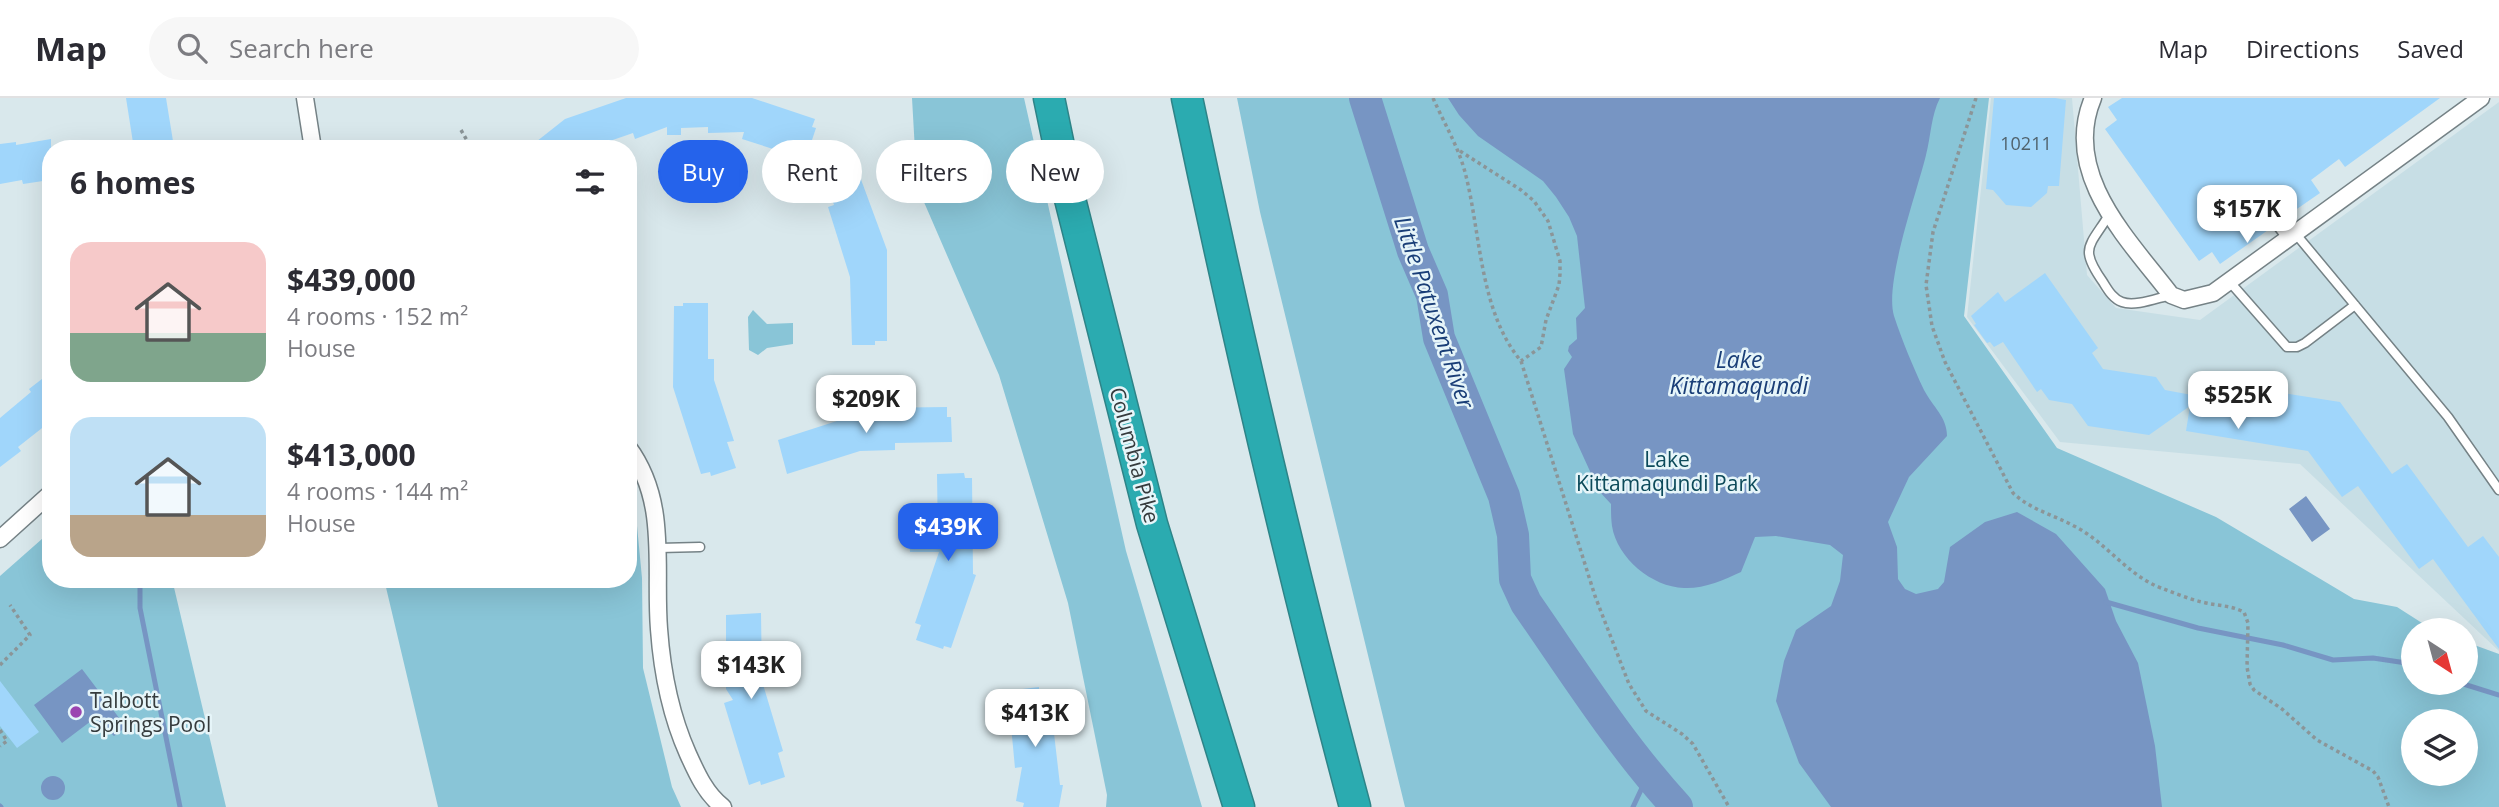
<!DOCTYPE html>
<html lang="en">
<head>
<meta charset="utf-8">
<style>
	body { margin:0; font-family:"Open Sans",sans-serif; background:#f7f7f7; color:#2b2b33; height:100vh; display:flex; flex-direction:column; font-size:26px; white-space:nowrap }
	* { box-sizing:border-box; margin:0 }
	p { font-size:23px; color:#7c7c81 }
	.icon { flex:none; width:38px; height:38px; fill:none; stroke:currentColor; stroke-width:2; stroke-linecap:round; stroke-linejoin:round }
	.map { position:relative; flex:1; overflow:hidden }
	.drawer { position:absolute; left:42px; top:42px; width:595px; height:448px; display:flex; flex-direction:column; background:#fff; border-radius:28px; box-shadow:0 7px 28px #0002 }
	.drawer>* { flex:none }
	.top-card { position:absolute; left:658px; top:42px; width:665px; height:63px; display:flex; gap:14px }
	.needle { width:46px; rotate:144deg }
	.fabs { position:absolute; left:2401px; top:520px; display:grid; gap:14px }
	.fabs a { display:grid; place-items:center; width:77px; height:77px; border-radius:50%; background:#fff; box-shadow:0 7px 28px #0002; font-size:35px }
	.price { position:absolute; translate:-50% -60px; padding:0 16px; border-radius:14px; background:#fff; color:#222; font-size:23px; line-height:46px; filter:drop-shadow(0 2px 4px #0008) }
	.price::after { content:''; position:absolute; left:50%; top:42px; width:21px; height:16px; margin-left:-10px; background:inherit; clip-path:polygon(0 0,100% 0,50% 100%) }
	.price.on { background:#2563eb; color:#fff }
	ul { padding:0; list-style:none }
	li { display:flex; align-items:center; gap:21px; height:175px; padding:0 28px }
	li span { display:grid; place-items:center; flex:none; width:196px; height:140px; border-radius:21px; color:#555 }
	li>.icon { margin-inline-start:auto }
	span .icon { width:84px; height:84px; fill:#fffc; stroke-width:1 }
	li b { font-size:30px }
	h2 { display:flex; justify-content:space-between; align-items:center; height:84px; padding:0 28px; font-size:30px }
	.chip { padding:0 24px; border-radius:32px; background:#fff; box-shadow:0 7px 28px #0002; font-size:24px; line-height:63px }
	.chip.on { background:#2563eb; color:#fff }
	header { display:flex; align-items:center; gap:42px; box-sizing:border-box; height:98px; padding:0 35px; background:#fff; border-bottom:2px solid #e1e1e2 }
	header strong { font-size:33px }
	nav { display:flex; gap:38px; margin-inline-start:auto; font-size:24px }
	.search { width:490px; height:63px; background:#f7f7f7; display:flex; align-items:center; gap:18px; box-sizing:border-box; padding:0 24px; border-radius:38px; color:#7c7c81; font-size:26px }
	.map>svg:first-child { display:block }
</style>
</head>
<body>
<header>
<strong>Map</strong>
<div class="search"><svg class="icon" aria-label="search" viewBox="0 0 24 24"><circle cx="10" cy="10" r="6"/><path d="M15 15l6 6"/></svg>Search here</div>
<nav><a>Map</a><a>Directions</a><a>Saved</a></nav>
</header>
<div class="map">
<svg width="2499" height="709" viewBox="0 0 2499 709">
	<rect width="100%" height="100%" fill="#d9e8ec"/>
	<path fill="#c7dee5" d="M1991,0h81l15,177 29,33 84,12 299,-218v549l-199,-187 -240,-22 -93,-125z"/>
	<path fill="#89c5d7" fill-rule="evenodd" d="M912,0h112l102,453 76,256h-96l1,-12 -39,-192 -69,-228 -82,-189z
		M1237,0h752l-25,218 93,132 159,69 138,82 43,8 36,23h-20v52h53v-40l33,12v153h-1094l-145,-595zM2413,623h53v53h-53z
		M753,212l14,14 26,-1v21l-26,4 -9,7 -9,-5 -1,-33z
		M628,395l7,12 7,73 1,90 29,119 9,20h-243l-54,-228h244z
		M51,433v48h121l54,228h-226v-231z"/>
	<path fill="#7795c3" d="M1448,0h492c-9,17 -9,38 -14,57 -9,37 -42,128 -32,161 8,24 19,51 30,74 9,17 23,27 23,46l-38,41 -21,45 9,25 1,32 7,10 11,5 22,-5 6,-7 6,-35 35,-25 32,-10 39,22 49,55 11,32 22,42 17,83 7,61h-331l-32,-44 -23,-62 8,-40 12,-31 35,-24 9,-25 3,-26 -13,-10 -54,-9 -21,1 -14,35c-17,8 -38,17 -57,16 -32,-1 -67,-30 -72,-62 -1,-7 -1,-15 -1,-22l-12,-13 -26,-57 -9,-65 8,-12 -4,-6 1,-5 8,-7 -1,-21 9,-10 -8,-72 -8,-19 -13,-20 -13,-16 -65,-45 -19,-21z
		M2306,398l24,33 -18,13 -23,-33z
		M82,571l44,58 -12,9 -19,-18 -33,25 -28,-38z
		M41 690a12 12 0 1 1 24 0a12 12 0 1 1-24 0Z"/>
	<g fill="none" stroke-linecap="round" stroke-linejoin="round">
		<path stroke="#7795c3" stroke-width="5" d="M140,481v29l40,199
			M2106,504l92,26 85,17 50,15 40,-2 40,6
			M2457,584l42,13
			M0,708l1,1
			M1633,709l15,-32"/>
		<path stroke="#7795c3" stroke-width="32" d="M1365,0l48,153 19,44 7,43 65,158 9,39 2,44 11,24c48,69 94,142 151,204"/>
	</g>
	<path fill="#a0d6fb" d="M126,0h40l7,43h-3l2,8h-38z
		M626,0h126l63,21 -3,8 4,1 -8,24 -14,-4 -2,7 -50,-16 2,-7 -36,1v-6l-27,1v7h-14v-8l-32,12 -2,-6 -26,9 2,7h-82l38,-30z
		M1994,0h61l11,2 -7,86h-11l-1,7 -16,14 -25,-2 -13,-15 -7,-1z
		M2122,0h318l-95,69 -6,-8 -28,21 9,13 -39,27 -3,-2h-5l-3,4 1,6 -51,36 -8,-12 -13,9 -94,-132 12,-9 -9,-13z
		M51,41v36l-9,2 1,4 -20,3 -1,-4 -22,4v-40l16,-2v3z
		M853,75l1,3 5,-2 28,76v91h-12v4h-23l-2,-68 -22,-70 6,-2 -8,-22z
		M2045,175l53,75 -6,5 11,16 53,8 9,13 27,5 2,-16 146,23 52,72 15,-10 61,83 15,-11 16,21v92l-66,-90 -14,10 -61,-83 -16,11 -34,-46 -122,-20 4,-25 -41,29 -61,-9 -16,-22 -23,-4 -8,-11 -4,3 -34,-50 -9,5 -4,-5 -3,1 -13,-18 2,-1 -5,-8 27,-24 7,10z
		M683,205h25v56h6v21l20,61 -7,1 9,26 -25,8 -1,-4 -9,2 -28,-87 1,-81h9z
		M51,274v49l-33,26 3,4 -21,16v-49l31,-26 -2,-3z
		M947,309v10h4l1,25 -57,1v7l-35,1 -73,23 -9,-34 93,-30v-2z
		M964,375l1,5h7l1,96 3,1 -25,73 -7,-2 -1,3 -27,-9 5,-15 -6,-2 24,-71h-29l-1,-13h29l-1,-65z
		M761,515l1,68 21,70 -5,2 7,24 -24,8 -1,-4 -11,4 -25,-82 9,-3 -7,-11v-74z
		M0,583l39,51 -22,16 -17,-22z
		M1039,589v4l10,-1 11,95h3l-4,22h-36l1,-4 -8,-2 6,-34 -7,1 -5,-53h6l-3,-25z"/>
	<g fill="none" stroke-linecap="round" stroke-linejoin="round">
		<g stroke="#758286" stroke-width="11">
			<path id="service" d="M2109,117c-20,32 -30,33 -6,67 5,8 10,17 19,20 13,5 35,-4 49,-7
				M2276,126l11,14
				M2295,135l153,184 51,73
				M2229,183l58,66h10l8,-4 50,-38
				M659,450l41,-1"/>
		</g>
		<g stroke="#758286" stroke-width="19">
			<path id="minor" d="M305,0l8,51
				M2093,0c-32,76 36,142 78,197l13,5 29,-7 268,-195
				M628,349c41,55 26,120 31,182 3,42 12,87 29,125 9,20 18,40 35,53
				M0,441l51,-46"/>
		</g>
		<g stroke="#2e8488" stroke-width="33">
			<path id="motorway" d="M1049,0l21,101 82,325 87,283
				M1187,0c50,238 105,474 168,709"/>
		</g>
		<path stroke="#8b9598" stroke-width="3.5" stroke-dasharray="3.5 3.5" stroke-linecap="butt" d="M1433,0c11,25 25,48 32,74 16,61 14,139 56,189l74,235 34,88 17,27 36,23 11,10 36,63
			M1976,0l-43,134 -7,53 6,41 13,36 68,131c18,17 39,21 61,33 32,16 53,49 87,62 13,5 28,11 41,14 15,4 28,3 42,10l4,11 -1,44 3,17 4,6 28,19 35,31 56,31 5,6 11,30
			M461,32l11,19
			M1460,53l61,39 13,11 14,20 12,40v13l-1,11 -13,35 -5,27 -20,14
			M0,567l30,-30 -20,-30
			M0,632l7,11 -7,5"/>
		<use href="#service" stroke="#fff" stroke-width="8"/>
		<use href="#minor" stroke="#fff" stroke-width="16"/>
		<use href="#motorway" stroke="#2babb0" stroke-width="30"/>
	</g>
	<circle fill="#9b44b1" stroke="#e6f5f9" stroke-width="2.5" cx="76" cy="614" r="7"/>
	<g text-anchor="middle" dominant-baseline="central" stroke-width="5" stroke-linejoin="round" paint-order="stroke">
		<g font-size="18" fill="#50626c">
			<text x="2026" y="45">10211</text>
		</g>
		<g font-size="21" fill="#353b3d" stroke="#e6f5f9">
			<text transform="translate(1135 357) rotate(75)">Columbia Pike</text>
		</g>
		<g font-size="21" fill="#0c4a5a" stroke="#e6f5f9">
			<text x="1667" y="361">Lake<tspan x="1667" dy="24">Kittamaqundi Park</tspan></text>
		</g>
		<g font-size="21" fill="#353b3d" stroke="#e6f5f9" text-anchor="start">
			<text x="90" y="602">Talbott<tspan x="90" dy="24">Springs Pool</tspan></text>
		</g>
		<g font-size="23" font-style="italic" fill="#193e77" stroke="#e6f5f9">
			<text transform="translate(1435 214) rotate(71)">Little Patuxent River</text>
			<text x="1739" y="261">Lake<tspan x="1739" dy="26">Kittamaqundi</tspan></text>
		</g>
	</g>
</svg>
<div class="fabs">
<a><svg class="needle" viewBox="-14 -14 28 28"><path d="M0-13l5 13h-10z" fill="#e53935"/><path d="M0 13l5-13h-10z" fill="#7c7c81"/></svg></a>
<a><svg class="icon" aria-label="layers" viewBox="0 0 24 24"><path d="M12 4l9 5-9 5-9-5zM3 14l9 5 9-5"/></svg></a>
</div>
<b class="price" style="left:2247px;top:147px">$157K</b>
<b class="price" style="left:2238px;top:333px">$525K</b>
<b class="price" style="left:866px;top:337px">$209K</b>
<b class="price on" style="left:948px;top:465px">$439K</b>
<b class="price" style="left:751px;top:603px">$143K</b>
<b class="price" style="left:1035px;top:651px">$413K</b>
<div class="top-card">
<a class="chip on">Buy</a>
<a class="chip">Rent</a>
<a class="chip">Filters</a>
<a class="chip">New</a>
</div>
<section class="drawer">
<h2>6 homes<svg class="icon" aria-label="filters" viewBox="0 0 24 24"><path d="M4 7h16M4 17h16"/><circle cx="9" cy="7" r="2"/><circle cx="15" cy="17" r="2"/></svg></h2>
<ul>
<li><span style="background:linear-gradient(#f6c9c9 65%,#7fa58c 0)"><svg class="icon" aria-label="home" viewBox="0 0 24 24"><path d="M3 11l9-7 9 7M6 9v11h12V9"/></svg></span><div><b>$439,000</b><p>4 rooms · 152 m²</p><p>House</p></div></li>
<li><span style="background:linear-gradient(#bfe0f5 70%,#b9a48a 0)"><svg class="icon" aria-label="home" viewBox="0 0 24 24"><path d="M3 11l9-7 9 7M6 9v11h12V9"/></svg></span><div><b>$413,000</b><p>4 rooms · 144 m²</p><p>House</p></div></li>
</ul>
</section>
</div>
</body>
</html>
